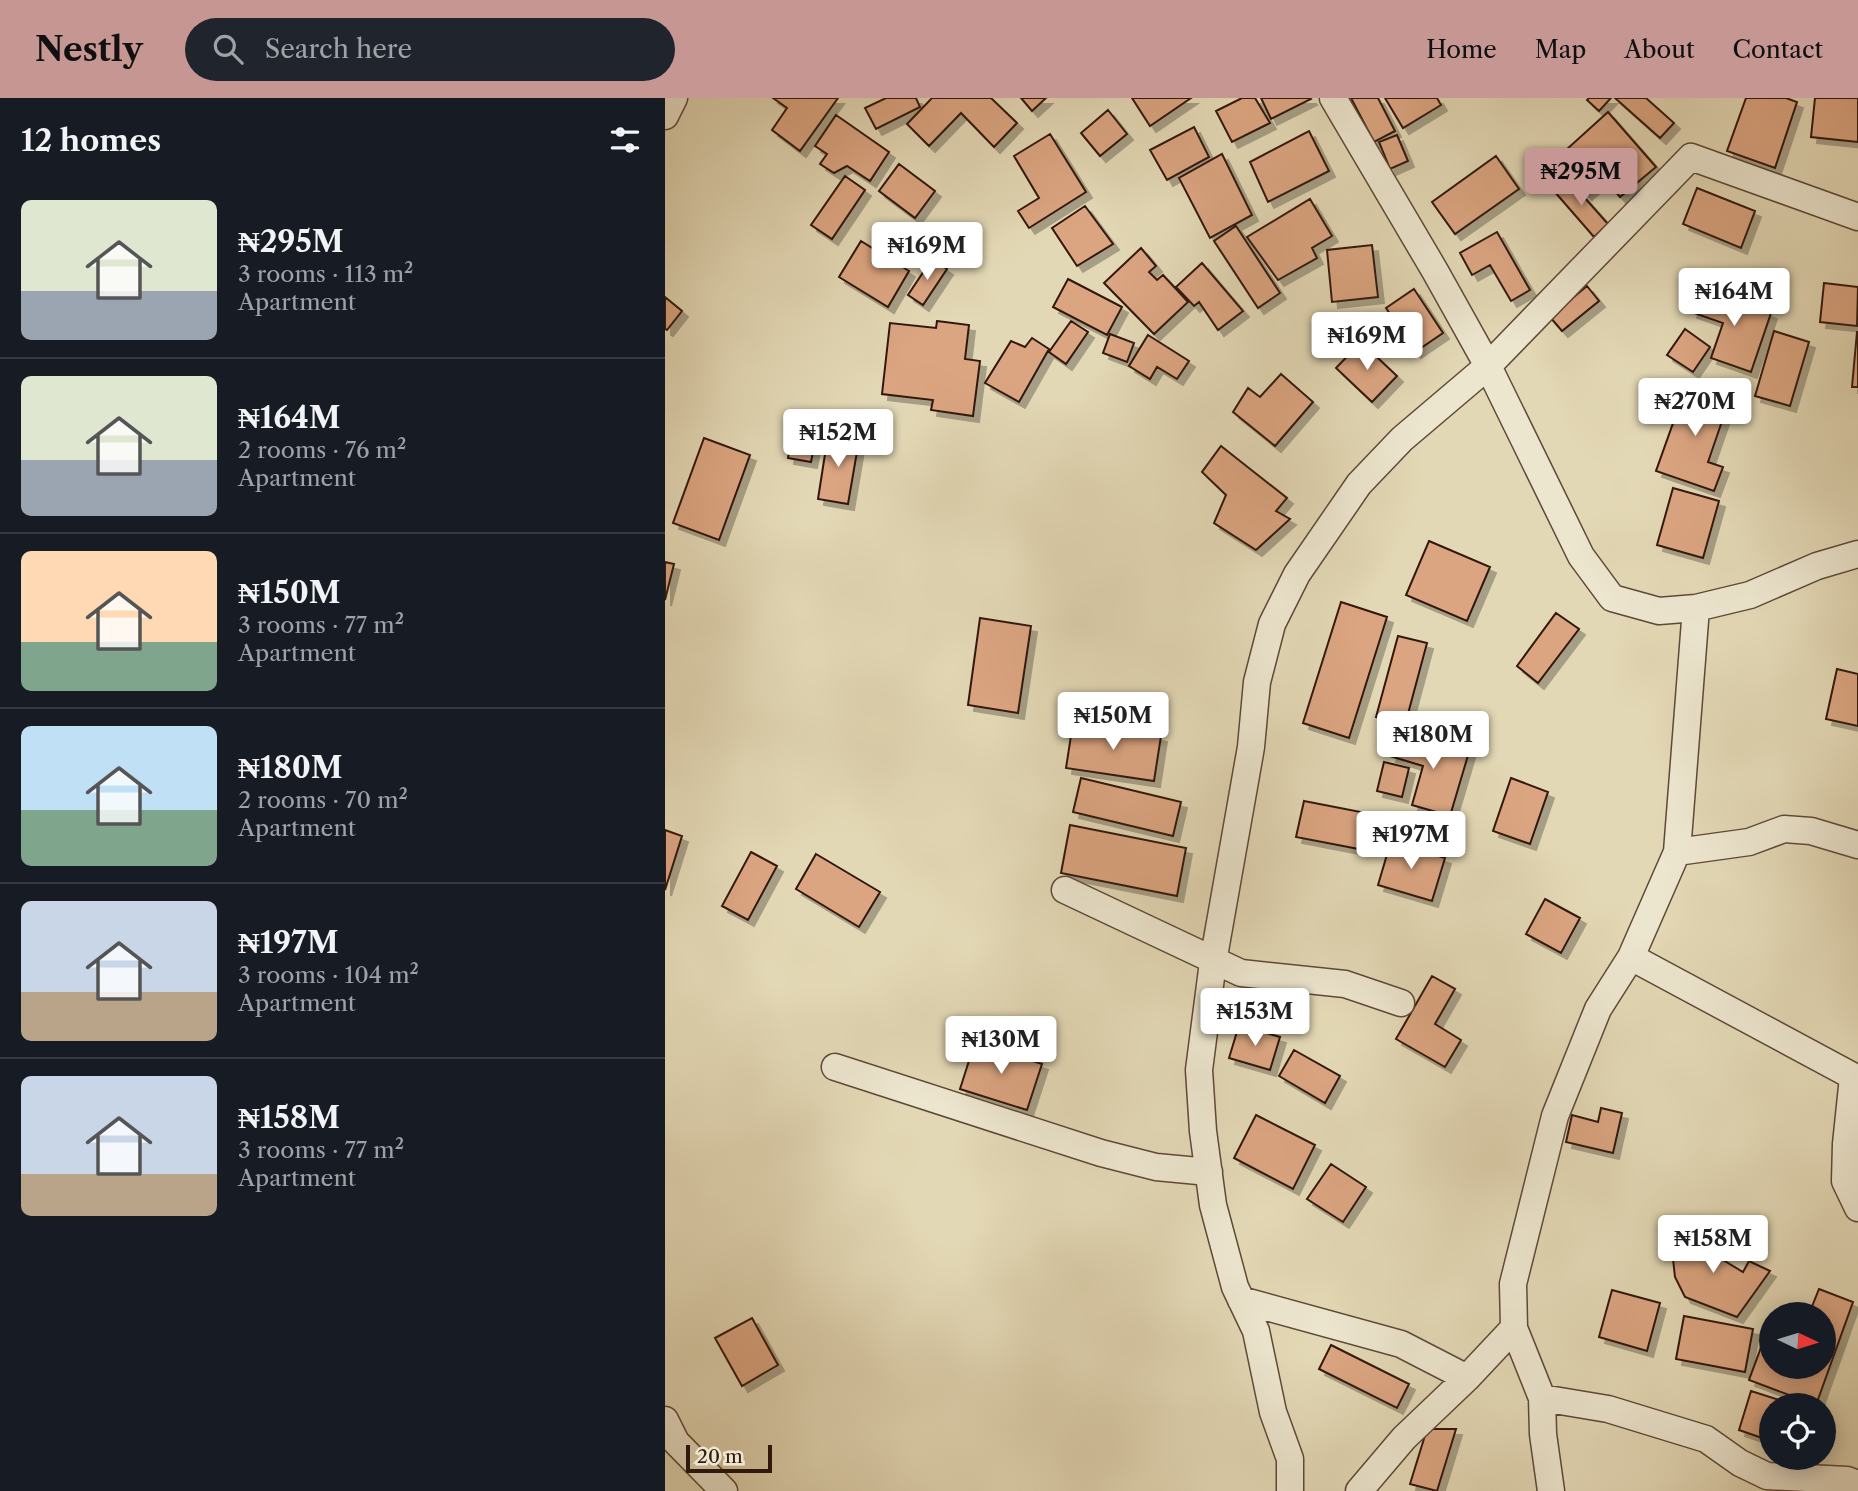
<!DOCTYPE html>
<html lang="en">
<head>
<meta charset="utf-8">
<style>
	body { margin:0; font-family:"Libre Caslon Text",serif; background:#20242c; color:#f1f3f6; height:100vh; display:flex; flex-direction:column; font-size:26px; white-space:nowrap }
	* { box-sizing:border-box; margin:0 }
	p { font-size:23px; color:#9ea1a6 }
	.icon { flex:none; width:38px; height:38px; fill:none; stroke:currentColor; stroke-width:2; stroke-linecap:round; stroke-linejoin:round }
	.map { position:relative; flex:1; overflow:hidden }
	.panel { display:flex; flex-direction:column; background:#171b24; width:665px }
	.panel>* { flex:none }
	.needle { width:46px; rotate:94deg }
	.buttons { position:absolute; left:1094px; top:1204px; display:grid; gap:14px }
	.buttons a { display:grid; place-items:center; width:77px; height:77px; border-radius:50%; background:#171b24; box-shadow:0 4px 18px #0003; font-size:35px }
	.scale { position:absolute; left:21px; bottom:18px; width:86px; box-sizing:border-box; padding-left:7px; border:4px solid #32190e; border-top:0; font-size:19px; line-height:24px; white-space:nowrap; color:#32190e; -webkit-text-stroke:5px #ede6cf; paint-order:stroke }
	.price { position:absolute; translate:-50% -60px; padding:0 16px; border-radius:7px; background:#fff; color:#222; font-size:23px; line-height:46px; filter:drop-shadow(0 2px 4px #0008) }
	.price::after { content:''; position:absolute; left:50%; top:42px; width:21px; height:16px; margin-left:-10px; background:inherit; clip-path:polygon(0 0,100% 0,50% 100%) }
	.price.active { background:#c59692; color:#111 }
	ul { padding:0; list-style:none }
	li { display:flex; align-items:center; gap:21px; height:175px; padding:0 21px }
	li+li { border-top:2px solid #363941 }
	li span { display:grid; place-items:center; flex:none; width:196px; height:140px; border-radius:10px; color:#555 }
	li>.icon { margin-inline-start:auto }
	span .icon { width:84px; height:84px; fill:#fffc; stroke-width:1 }
	li b { font-size:30px }
	h2 { display:flex; justify-content:space-between; align-items:center; height:84px; padding:0 21px; font-size:30px }
	header { display:flex; align-items:center; gap:42px; box-sizing:border-box; height:98px; padding:0 35px; background:#c59692; color:#111 }
	header strong { font-size:33px }
	nav { display:flex; gap:38px; margin-inline-start:auto; font-size:24px }
	.search { width:490px; height:63px; background:#20242c; display:flex; align-items:center; gap:18px; box-sizing:border-box; padding:0 24px; border-radius:38px; color:#9ea1a6; font-size:26px }
	main { display:flex; flex:1; min-height:0 }
	.map>svg:first-child { display:block }
</style>
</head>
<body>
<header>
<strong>Nestly</strong>
<div class="search"><svg class="icon" aria-label="search" viewBox="0 0 24 24"><circle cx="10" cy="10" r="6"/><path d="M15 15l6 6"/></svg>Search here</div>
<nav><a>Home</a><a>Map</a><a>About</a><a>Contact</a></nav>
</header>
<main>
<section class="panel">
<h2>12 homes<svg class="icon" aria-label="filters" viewBox="0 0 24 24"><path d="M4 7h16M4 17h16"/><circle cx="9" cy="7" r="2"/><circle cx="15" cy="17" r="2"/></svg></h2>
<ul>
<li><span style="background:linear-gradient(#dfe7d0 65%,#9aa5b1 0)"><svg class="icon" aria-label="home" viewBox="0 0 24 24"><path d="M3 11l9-7 9 7M6 9v11h12V9"/></svg></span><div><b>₦295M</b><p>3 rooms · 113 m²</p><p>Apartment</p></div></li>
<li><span style="background:linear-gradient(#dfe7d0 60%,#9aa5b1 0)"><svg class="icon" aria-label="home" viewBox="0 0 24 24"><path d="M3 11l9-7 9 7M6 9v11h12V9"/></svg></span><div><b>₦164M</b><p>2 rooms · 76 m²</p><p>Apartment</p></div></li>
<li><span style="background:linear-gradient(#ffd9b3 65%,#7fa58c 0)"><svg class="icon" aria-label="home" viewBox="0 0 24 24"><path d="M3 11l9-7 9 7M6 9v11h12V9"/></svg></span><div><b>₦150M</b><p>3 rooms · 77 m²</p><p>Apartment</p></div></li>
<li><span style="background:linear-gradient(#bfe0f5 60%,#7fa58c 0)"><svg class="icon" aria-label="home" viewBox="0 0 24 24"><path d="M3 11l9-7 9 7M6 9v11h12V9"/></svg></span><div><b>₦180M</b><p>2 rooms · 70 m²</p><p>Apartment</p></div></li>
<li><span style="background:linear-gradient(#c9d6e8 65%,#b9a48a 0)"><svg class="icon" aria-label="home" viewBox="0 0 24 24"><path d="M3 11l9-7 9 7M6 9v11h12V9"/></svg></span><div><b>₦197M</b><p>3 rooms · 104 m²</p><p>Apartment</p></div></li>
<li><span style="background:linear-gradient(#c9d6e8 70%,#b9a48a 0)"><svg class="icon" aria-label="home" viewBox="0 0 24 24"><path d="M3 11l9-7 9 7M6 9v11h12V9"/></svg></span><div><b>₦158M</b><p>3 rooms · 77 m²</p><p>Apartment</p></div></li>
</ul>
</section>
<div class="map">
<svg width="1193" height="1393" viewBox="0 0 1193 1393">
	<defs>
		<filter id="shadow"><feDropShadow dx="6" dy="6" stdDeviation="0" flood-color="#0004"/></filter>
	</defs>
	<rect width="100%" height="100%" fill="#e3d8b5"/>
	<filter id="stains"><feTurbulence type="fractalNoise" baseFrequency=".00286" numOctaves="4"/><feColorMatrix values="0 0 0 0 .2 0 0 0 0 .09 0 0 0 0 .02 0 0 0 .5 -.17"/></filter>
	<radialGradient id="worn" r=".72"><stop offset=".6" stop-color="#630" stop-opacity="0"/><stop offset="1" stop-color="#630" stop-opacity=".3"/></radialGradient>
	<path fill="#dba581" stroke="#32190e" stroke-width="2" filter="url(#shadow)" d="M108,0h65l-38,53 -28,-21 15,-22z
		M221,0h30l4,9 -44,22 -11,-21z
		M267,0h59l26,25 -23,24 -33,-34 -32,33 -22,-22z
		M356,0h25l-14,13z
		M467,0h59l-41,28z
		M577,0h13l15,25 -38,19 -16,-31z
		M596,0h49l1,1 -40,20z
		M686,0h27l17,33 -21,11z
		M720,0h52l4,7 -38,23z
		M924,0h22l-12,13 -12,-11z
		M950,0h31l28,25 -14,15z
		M1081,0h40l11,4 -22,66 -48,-17z
		M1150,0h43v44l-47,-5z
		M443,12l19,24 -27,22 -19,-23z
		M943,14l48,55 -36,30 -16,-19 -18,16 -30,-35z
		M171,17l53,37 -19,29 -23,-15 -13,7 -14,-9 7,-10 -12,-8z
		M529,29l15,30 -42,23 -17,-30z
		M644,33l20,40 -61,31 -18,-40z
		M385,36l36,58 -57,36 -11,-17 21,-13 -25,-42z
		M732,37l11,26 -18,8 -11,-27z
		M557,56l30,61 -42,23 -31,-60z
		M831,58l23,33 -64,45 -23,-32z
		M234,66l36,27 -20,27 -36,-27z
		M180,78l20,14 -33,49 -21,-14z
		M903,81l40,45 -14,13 -40,-46z
		M1032,90l58,23 -14,37 -58,-24z
		M645,101l22,37 -20,12 5,10 -39,22 -31,-43z
		M420,108l28,38 -36,22 -25,-38z
		M571,128l44,67 -22,15 -44,-67z
		M832,134l33,58 -19,11 -21,-36 -18,10 -12,-22z
		M196,143l48,30 -21,36 -49,-30z
		M707,147l6,52 -46,5 -5,-52z
		M476,150l15,18 -7,6 8,8 6,-5 25,27 -34,32 -50,-51z
		M267,161l15,10 -24,36 -15,-10z
		M537,165l41,48 -25,19 -19,-28 -5,4 -18,-19z
		M403,181l54,28 -15,28 -54,-28z
		M1159,185l34,4 -1,39 -37,-4z
		M922,188l12,15 -37,30 -12,-14z
		M1034,190l72,25 -20,59 -40,-14 12,-35 -32,-11z
		M749,191l29,44 -28,19 -29,-44z
		M0,199l17,14 -15,19 -2,-1z
		M272,223l32,4 -4,34 15,2 -7,55 -42,-6 2,-10 -51,-6 8,-71 46,5z
		M406,223l17,11 -22,32 -17,-12z
		M1020,231l25,18 -17,25 -26,-17z
		M1109,233l35,11 -19,64 -35,-10z
		M1192,234h1v55h-6z
		M445,236l24,9 -7,19 -24,-9z
		M483,237l41,26 -12,18 -20,-12 -7,12 -21,-13z
		M367,240l17,11 -30,53 -34,-19 26,-42 14,6z
		M696,244l36,34 -25,26 -36,-34z
		M616,276l32,28 -38,44 -42,-34 15,-24 12,9z
		M1022,286l43,14 -22,64 15,5 -9,24 -58,-20z
		M130,324l23,4 -7,36 -23,-4z
		M163,337l31,5 -11,64 -30,-5z
		M39,340l46,17 -31,85 -46,-17z
		M556,348l66,52 -11,13 14,8 -34,31 -42,-27 12,-28 -24,-23z
		M1008,390l46,13 -16,57 -46,-13z
		M764,443l61,26 -23,54 -61,-26z
		M0,464l9,2 -9,36z
		M676,504l46,15 -38,121 -46,-15z
		M891,515l23,16 -41,54 -21,-17z
		M315,520l51,8 -13,87 -50,-8z
		M733,538l29,7 -22,82 -29,-8z
		M1172,571l21,5v52l-32,-7z
		M408,625l88,13 -7,45 -88,-13z
		M732,633l72,21 -19,64 -38,-11 11,-39 -33,-10z
		M719,664l25,6 -7,29 -25,-6z
		M416,680l100,24 -8,34 -100,-24z
		M846,680l37,14 -18,52 -37,-13z
		M639,703l67,13 -7,36 -68,-13z
		M405,727l116,23 -9,48 -116,-23z
		M0,732l17,6 -17,54z
		M726,743l54,17 -13,43 -54,-16z
		M86,754l26,14 -29,54 -26,-14z
		M151,756l64,38 -21,35 -63,-38z
		M880,801l35,19 -19,35 -35,-19z
		M767,878l23,13 -20,35 26,16 -16,27 -49,-28z
		M574,927l41,12 -10,33 -41,-12z
		M310,944l67,22 -15,46 -67,-21z
		M629,952l46,26 -15,27 -46,-27z
		M936,1010l21,5 -9,40 -47,-11 6,-27 26,7z
		M591,1017l59,30 -22,44 -59,-31z
		M666,1066l35,23 -23,35 -36,-23z
		M1021,1128l27,15 -3,11 33,20 6,-11 21,10 -33,46 -52,-20 -10,-20 -3,-27z
		M1154,1191l34,13 -37,103 -67,-25 14,-38 8,3v22h52v-53h-14z
		M947,1192l48,13 -13,48 -48,-14z
		M1019,1218l69,13 -8,43 -69,-13z
		M87,1220l26,47 -36,21 -27,-48z
		M666,1247l78,39 -12,24 -78,-39z
		M1086,1293l44,14h-24v36l-32,-11z
		M762,1331h29l-19,62 -27,-7z"/>
	<g fill="none" stroke-linecap="round" stroke-linejoin="round">
		<g stroke="#5e4938" stroke-width="29">
			<path id="street" d="M668,0l102,173 53,95 93,190 31,42 47,13 37,-3 54,-13 67,-29 41,-12
				M0,18l9,-18
				M1012,754l72,-10 35,-13 27,2 47,14
				M400,792l176,83 104,11 56,19
				M966,859l227,122
				M170,969l266,86 55,14 53,5
				M1188,979l-7,67 -1,37 13,27
				M576,1202l160,44 66,34
				M877,1300l66,11 98,30 34,24 27,13 80,4 11,4
				M0,1322l11,22 48,49
				M625,1393v-32l-17,-47 -17,-81 -21,-44 -22,-82 -10,-74 -4,-61 14,-108 38,-215 6,-65 15,-58 25,-50 62,-90 43,-45 86,-73 203,-209 167,60
				M694,1393l45,-53 63,-60 47,-50
				M886,1393l-8,-57 -1,-36 -28,-70 -1,-44 42,-168 43,-107 33,-52 46,-105 19,-244"/>
		</g>
		<use href="#street" stroke="#ede6cf" stroke-width="26"/>
	</g>
	<rect width="100%" height="100%" filter="url(#stains)"/>
	<rect width="100%" height="100%" fill="url(#worn)"/>
</svg>
<div class="buttons">
<a><svg class="needle" viewBox="-14 -14 28 28"><path d="M0-13l5 13h-10z" fill="#e53935"/><path d="M0 13l5-13h-10z" fill="#9ea1a6"/></svg></a>
<a><svg class="icon" aria-label="locate" viewBox="0 0 24 24"><circle cx="12" cy="12" r="6"/><path d="M12 2v4M12 18v4M2 12h4M18 12h4"/></svg></a>
</div>
<div class="scale">20 m</div>
<b class="price active" style="left:916px;top:110px">₦295M</b>
<b class="price" style="left:262px;top:184px">₦169M</b>
<b class="price" style="left:1069px;top:230px">₦164M</b>
<b class="price" style="left:702px;top:274px">₦169M</b>
<b class="price" style="left:1030px;top:340px">₦270M</b>
<b class="price" style="left:173px;top:371px">₦152M</b>
<b class="price" style="left:448px;top:654px">₦150M</b>
<b class="price" style="left:768px;top:673px">₦180M</b>
<b class="price" style="left:746px;top:773px">₦197M</b>
<b class="price" style="left:590px;top:950px">₦153M</b>
<b class="price" style="left:336px;top:978px">₦130M</b>
<b class="price" style="left:1048px;top:1177px">₦158M</b>
</div>
</main>
</body>
</html>
